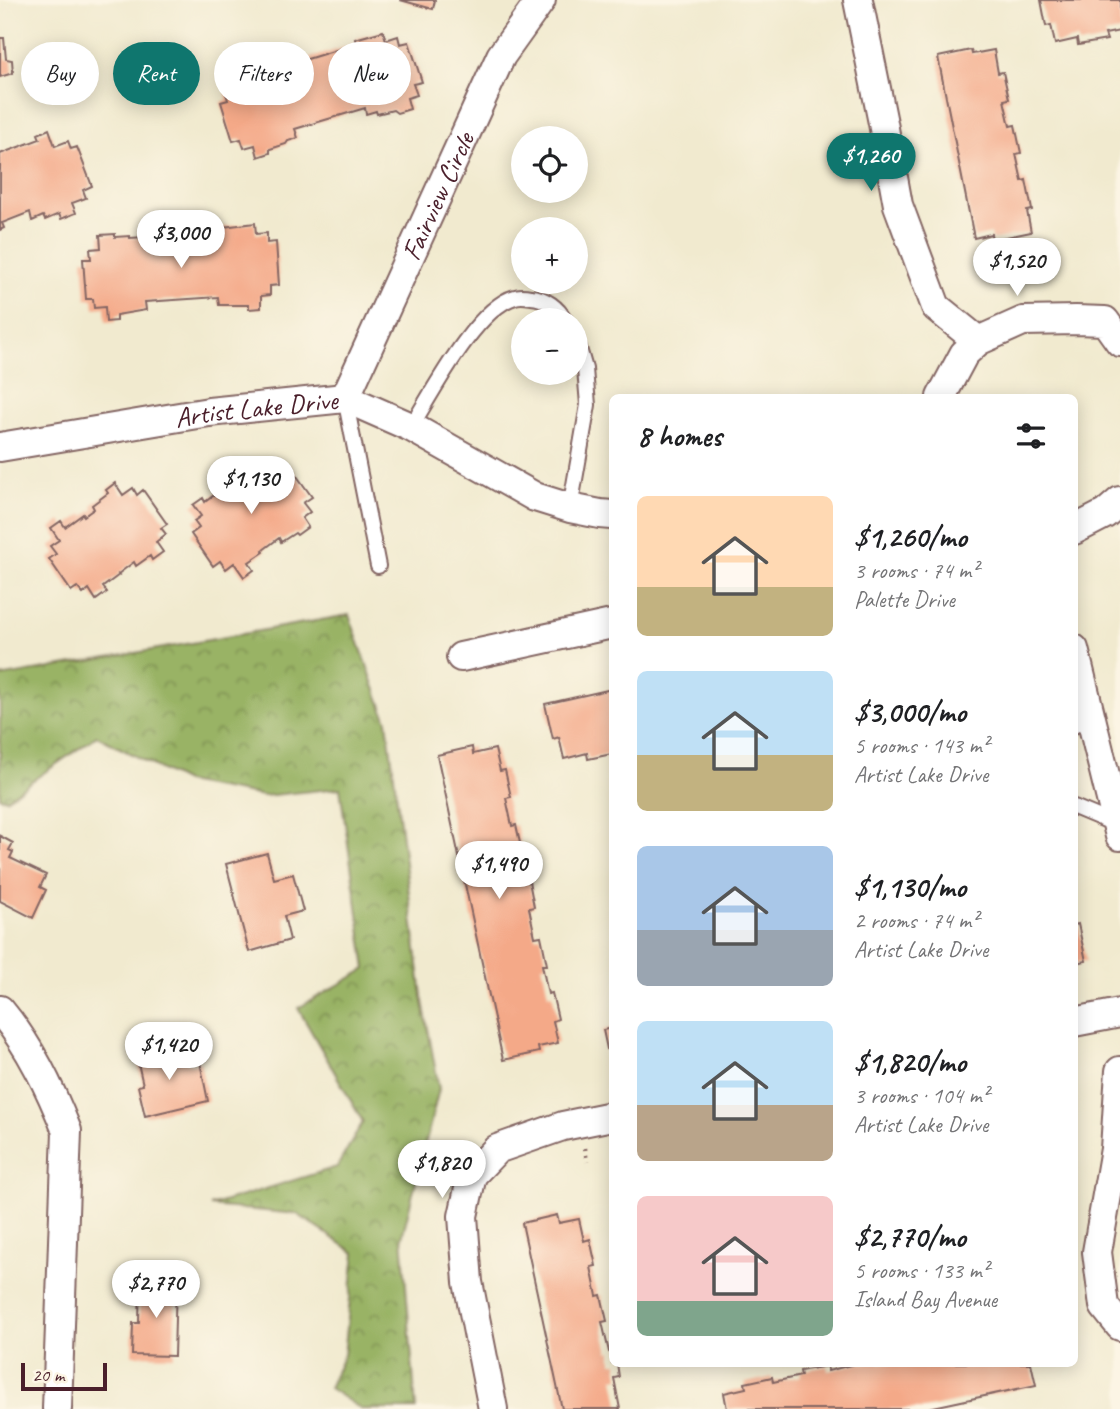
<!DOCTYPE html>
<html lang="en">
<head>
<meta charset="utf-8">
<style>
	body { margin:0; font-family:Caveat,sans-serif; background:#f2f2f2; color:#202124; height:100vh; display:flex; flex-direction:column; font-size:26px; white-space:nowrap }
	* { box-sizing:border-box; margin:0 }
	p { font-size:23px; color:#757577 }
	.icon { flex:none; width:38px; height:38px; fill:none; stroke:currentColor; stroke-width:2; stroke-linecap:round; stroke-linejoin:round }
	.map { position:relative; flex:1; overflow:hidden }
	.drawer { position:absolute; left:609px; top:394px; width:469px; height:973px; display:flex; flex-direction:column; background:#fff; border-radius:10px; box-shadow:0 4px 18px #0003 }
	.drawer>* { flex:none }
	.top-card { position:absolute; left:21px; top:42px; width:483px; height:63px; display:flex; gap:14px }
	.controls { position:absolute; left:511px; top:126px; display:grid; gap:14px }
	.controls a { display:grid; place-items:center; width:77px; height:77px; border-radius:50%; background:#fff; box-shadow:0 4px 18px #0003; font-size:35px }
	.scale { position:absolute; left:21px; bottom:18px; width:86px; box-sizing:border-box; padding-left:7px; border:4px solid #4a1f2b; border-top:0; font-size:19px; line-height:24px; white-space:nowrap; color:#4a1f2b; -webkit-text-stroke:5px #fcf5e5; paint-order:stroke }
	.price { position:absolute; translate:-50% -60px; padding:0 16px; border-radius:24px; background:#fff; color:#222; font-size:23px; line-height:46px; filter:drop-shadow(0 2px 4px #0008) }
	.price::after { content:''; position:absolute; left:50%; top:42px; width:21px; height:16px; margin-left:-10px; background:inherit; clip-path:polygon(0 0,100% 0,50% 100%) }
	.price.active { background:#0f766e; color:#fff }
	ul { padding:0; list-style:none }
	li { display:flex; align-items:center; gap:21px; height:175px; padding:0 28px }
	li span { display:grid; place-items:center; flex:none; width:196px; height:140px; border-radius:10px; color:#555 }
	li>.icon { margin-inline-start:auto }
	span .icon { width:84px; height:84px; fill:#fffc; stroke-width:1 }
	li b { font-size:30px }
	h2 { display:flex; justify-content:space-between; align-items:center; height:84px; padding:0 28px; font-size:30px }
	.pill { padding:0 24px; border-radius:32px; background:#fff; box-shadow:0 4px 18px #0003; font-size:24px; line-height:63px }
	.pill.active { background:#0f766e; color:#fff }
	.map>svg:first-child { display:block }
</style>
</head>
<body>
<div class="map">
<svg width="1120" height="1409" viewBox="0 0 1120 1409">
	<defs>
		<pattern id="forest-crowns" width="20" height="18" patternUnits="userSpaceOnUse" patternTransform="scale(1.75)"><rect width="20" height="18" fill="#99b365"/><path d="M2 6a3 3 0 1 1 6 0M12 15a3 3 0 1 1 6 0" fill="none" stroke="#7f9153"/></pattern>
	</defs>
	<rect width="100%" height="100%" fill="#fcf5e5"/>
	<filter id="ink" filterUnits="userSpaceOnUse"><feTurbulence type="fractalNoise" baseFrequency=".0143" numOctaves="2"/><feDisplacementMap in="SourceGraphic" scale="14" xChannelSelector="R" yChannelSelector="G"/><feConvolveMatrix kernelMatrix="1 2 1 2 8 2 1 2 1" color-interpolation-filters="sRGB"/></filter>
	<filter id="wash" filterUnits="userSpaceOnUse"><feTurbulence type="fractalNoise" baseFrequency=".00686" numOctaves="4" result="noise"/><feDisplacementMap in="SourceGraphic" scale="28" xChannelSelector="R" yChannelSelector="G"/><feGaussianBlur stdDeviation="1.57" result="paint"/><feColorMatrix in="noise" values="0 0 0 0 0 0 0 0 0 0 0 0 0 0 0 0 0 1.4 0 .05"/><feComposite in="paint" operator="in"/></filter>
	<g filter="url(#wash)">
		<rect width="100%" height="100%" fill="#f1eacf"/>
		<path fill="url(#forest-crowns)" stroke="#726948" stroke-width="2" d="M349,615l38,106 35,275 17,93 -37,148 14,172h-55l-32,-21 15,-33 11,-102 -58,-39 -87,-8 127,-39 26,-45 -65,-114 68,-39 -26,-181 -77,8 -78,-14 -88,-46 -91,63 -6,-2v-120z"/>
		<g id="blocks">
			<path fill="#f4a988" d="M400,0h35l-2,9z
				M1041,0h79v31l-15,3 2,6 -29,5 -1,-6 -22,5 -4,-19 -5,1z
				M383,31l3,9 12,-4 2,8 9,-2 13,40 -9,2 4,11 -10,3 3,11 -13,4 -4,-3 -16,4 -1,-3 -10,3 -1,-6 -70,21 3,9 -10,3 -2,3 -16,5v4l-12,4 -3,-12 -11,3 -3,-9 -8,2 -12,-39 7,-2 -3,-10 10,-3 -3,-10 13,-4 1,2 18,-5 1,2 91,-28 -1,-5z
				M0,38h4l2,21 6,1 1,13 -13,4z
				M971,50l1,4 22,-4 4,23 5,-1 6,27 -5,1 6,26 5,-1 6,28 -5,1 6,27 4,-1 6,30 -5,1 4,21 -39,8 -1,-6 -17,4 -36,-181z
				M49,129l6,17 13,-5 3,8 6,-2 15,39 -9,4 3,8 -14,5 4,10 -15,6 -2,-5 -14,6 -2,-4 -11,5 -2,-9 -28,11 2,5 -4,2v-76l40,-15 -2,-5z
				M255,223l1,11 11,-1v10l9,-1 3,43 -9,1v9l-9,1v12l-12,1v-4h-30l-1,-8 -73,5 1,8 -30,5v6l-10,1 -1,-15 -11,1 -1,-9h-7l-3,-40h8l-1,-10 11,-1 -1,-13 15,-1v3l15,-1v2l93,-6v-5z
				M261,458l7,10 9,-6 5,7 7,-4 23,32 -9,6 7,9 -8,6 6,9 -11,8 -2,-2 -14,9 -2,-4 -16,12 1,2 -15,10 5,8 -10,7 -10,-14 -8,6 -6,-8 -7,5 -22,-32 8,-6 -5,-7 7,-5 -8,-11 10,-7 2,4 16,-12 2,3 30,-24 -2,-3z
				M115,483l8,12 10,-7 4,7 6,-5 24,34 -6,4 5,6 -10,8 7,10 -11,8 -2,-4 -14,10 -2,-4 -16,12 1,1 -16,12 4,5 -11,8 -7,-11 -6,5 -6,-7 -6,4 -22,-32 7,-5 -6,-8 9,-6 -8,-12 10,-7 4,6 18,-13 1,2 10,-7 -2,-4 16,-12 -2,-3z
				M612,689v65l-24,5 -1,-6 -23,6 -5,-22 -6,2 -8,-35z
				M472,747l1,7 22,-5 5,22 5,-1 6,27 -5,1 6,28 4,-1 6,27 -5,1 7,29 5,-1 5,26 -5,1 6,29 6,-1 6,29h-5l6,29 4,-1 6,26 -5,2 5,22 -20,4 1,5 -36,8 -66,-305z
				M0,836l13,7 -4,7 4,2 -3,6 36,17 -6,12 6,3 -13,28 -33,-17z
				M267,853l7,26 19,-5 10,37 -19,5 6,24 -41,12 -23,-88z
				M1078,924l8,37 -12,2v-38z
				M612,1028v20l-5,1 -4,-19z
				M177,1046l2,14 13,4 8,-2 8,39 -63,15 -7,-30 5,-1 -7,-31z
				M557,1215l2,8 20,-4 5,22 6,-2 6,27 -5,1 6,29 4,-1 6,26 -5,1 7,30 3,-1v12h5l2,14 -5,1 6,31h-58l-40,-186z
				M140,1281l36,1 -2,74 -42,-1 1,-32h6z
				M858,1363h173l5,22 -112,24h-197l-3,-16 22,-5 -1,-5 27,-6 1,5 28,-6 -1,-5 27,-5 1,5z"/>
		</g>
	</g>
	<g filter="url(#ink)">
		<use href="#blocks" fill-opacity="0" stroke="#846664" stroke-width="2"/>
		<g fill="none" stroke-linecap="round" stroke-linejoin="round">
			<g stroke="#846664" stroke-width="18">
				<path id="service" d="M345,398l33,168
					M411,427c21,-34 65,-119 104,-130 5,-2 11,-1 16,0 15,1 27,11 34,23
					M570,508l18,-103 -3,-36 -9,-31
					M1074,726l15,-16
					M1074,807l43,18"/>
			</g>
			<g stroke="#846664" stroke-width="32">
				<g id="minor">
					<path d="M858,0l25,123 15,82 38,102 42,34"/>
					<path d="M941,397l23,-43 14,-13 45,-20 53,-1 29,1 15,21"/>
					<path id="s1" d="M345,398l156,-342 40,-56"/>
					<path id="s2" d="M0,447l209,-35 136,-14 66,29 124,70 35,11 30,6 12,1"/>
					<path d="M1074,530l31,-16 15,-13"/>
					<path d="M1074,649l46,187"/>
					<path d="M461,657l151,-33"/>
					<path d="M0,1010c30,36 50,78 67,121l-10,278"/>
					<path d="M1074,1022l46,-9"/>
					<path d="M1120,1071l-5,78 -18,103 7,54 16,20"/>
					<path d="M493,1409l-25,-127 -5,-66 9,-41 25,-26 66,-23 49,-10"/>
				</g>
			</g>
			<path stroke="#846664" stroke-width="4.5" stroke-dasharray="2 5" stroke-linecap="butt" d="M585,1148l2,14"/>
			<use href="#service" stroke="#fff" stroke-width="14"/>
			<use href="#minor" stroke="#fff" stroke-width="28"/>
		</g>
	</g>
	<g text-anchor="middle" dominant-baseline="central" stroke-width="7" stroke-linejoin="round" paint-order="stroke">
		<g font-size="28" fill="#4a1f2b" stroke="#fcf5e5">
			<text stroke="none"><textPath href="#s1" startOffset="222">Fairview Circle</textPath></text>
			<text stroke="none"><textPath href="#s2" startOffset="259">Artist Lake Drive</textPath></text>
		</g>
	</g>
</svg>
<div class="controls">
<a><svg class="icon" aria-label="locate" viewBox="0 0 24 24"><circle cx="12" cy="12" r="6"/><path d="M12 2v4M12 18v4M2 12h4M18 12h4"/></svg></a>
<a>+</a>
<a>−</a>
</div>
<div class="scale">20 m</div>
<b class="price active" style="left:871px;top:193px">$1,260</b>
<b class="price" style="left:181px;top:270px">$3,000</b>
<b class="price" style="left:1017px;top:298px">$1,520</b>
<b class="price" style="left:251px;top:516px">$1,130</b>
<b class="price" style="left:499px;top:901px">$1,490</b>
<b class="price" style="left:169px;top:1082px">$1,420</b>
<b class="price" style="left:442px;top:1200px">$1,820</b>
<b class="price" style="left:156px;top:1320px">$2,770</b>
<div class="top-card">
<a class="pill">Buy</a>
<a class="pill active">Rent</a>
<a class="pill">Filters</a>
<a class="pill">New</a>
</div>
<section class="drawer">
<h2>8 homes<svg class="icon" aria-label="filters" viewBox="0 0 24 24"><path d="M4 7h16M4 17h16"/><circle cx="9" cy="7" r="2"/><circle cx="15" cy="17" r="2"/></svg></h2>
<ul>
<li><span style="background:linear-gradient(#ffd9b3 65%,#c2b280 0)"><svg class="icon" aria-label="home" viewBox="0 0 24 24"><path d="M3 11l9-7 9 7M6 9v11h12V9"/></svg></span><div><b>$1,260/mo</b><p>3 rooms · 74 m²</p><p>Palette Drive</p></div></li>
<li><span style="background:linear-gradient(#bfe0f5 60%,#c2b280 0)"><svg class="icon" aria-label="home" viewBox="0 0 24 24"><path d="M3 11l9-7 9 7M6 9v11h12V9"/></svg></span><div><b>$3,000/mo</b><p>5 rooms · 143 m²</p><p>Artist Lake Drive</p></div></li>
<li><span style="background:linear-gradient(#a9c7e8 60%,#9aa5b1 0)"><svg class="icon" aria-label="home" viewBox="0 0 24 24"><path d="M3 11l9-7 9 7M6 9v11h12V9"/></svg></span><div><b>$1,130/mo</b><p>2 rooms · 74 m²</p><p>Artist Lake Drive</p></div></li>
<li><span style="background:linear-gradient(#bfe0f5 60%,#b9a48a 0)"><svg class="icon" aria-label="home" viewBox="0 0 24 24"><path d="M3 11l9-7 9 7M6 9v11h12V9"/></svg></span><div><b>$1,820/mo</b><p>3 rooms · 104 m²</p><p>Artist Lake Drive</p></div></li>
<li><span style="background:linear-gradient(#f6c9c9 75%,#7fa58c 0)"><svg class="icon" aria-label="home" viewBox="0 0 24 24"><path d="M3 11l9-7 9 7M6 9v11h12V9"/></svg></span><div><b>$2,770/mo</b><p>5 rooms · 133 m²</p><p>Island Bay Avenue</p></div></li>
</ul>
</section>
</div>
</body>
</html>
